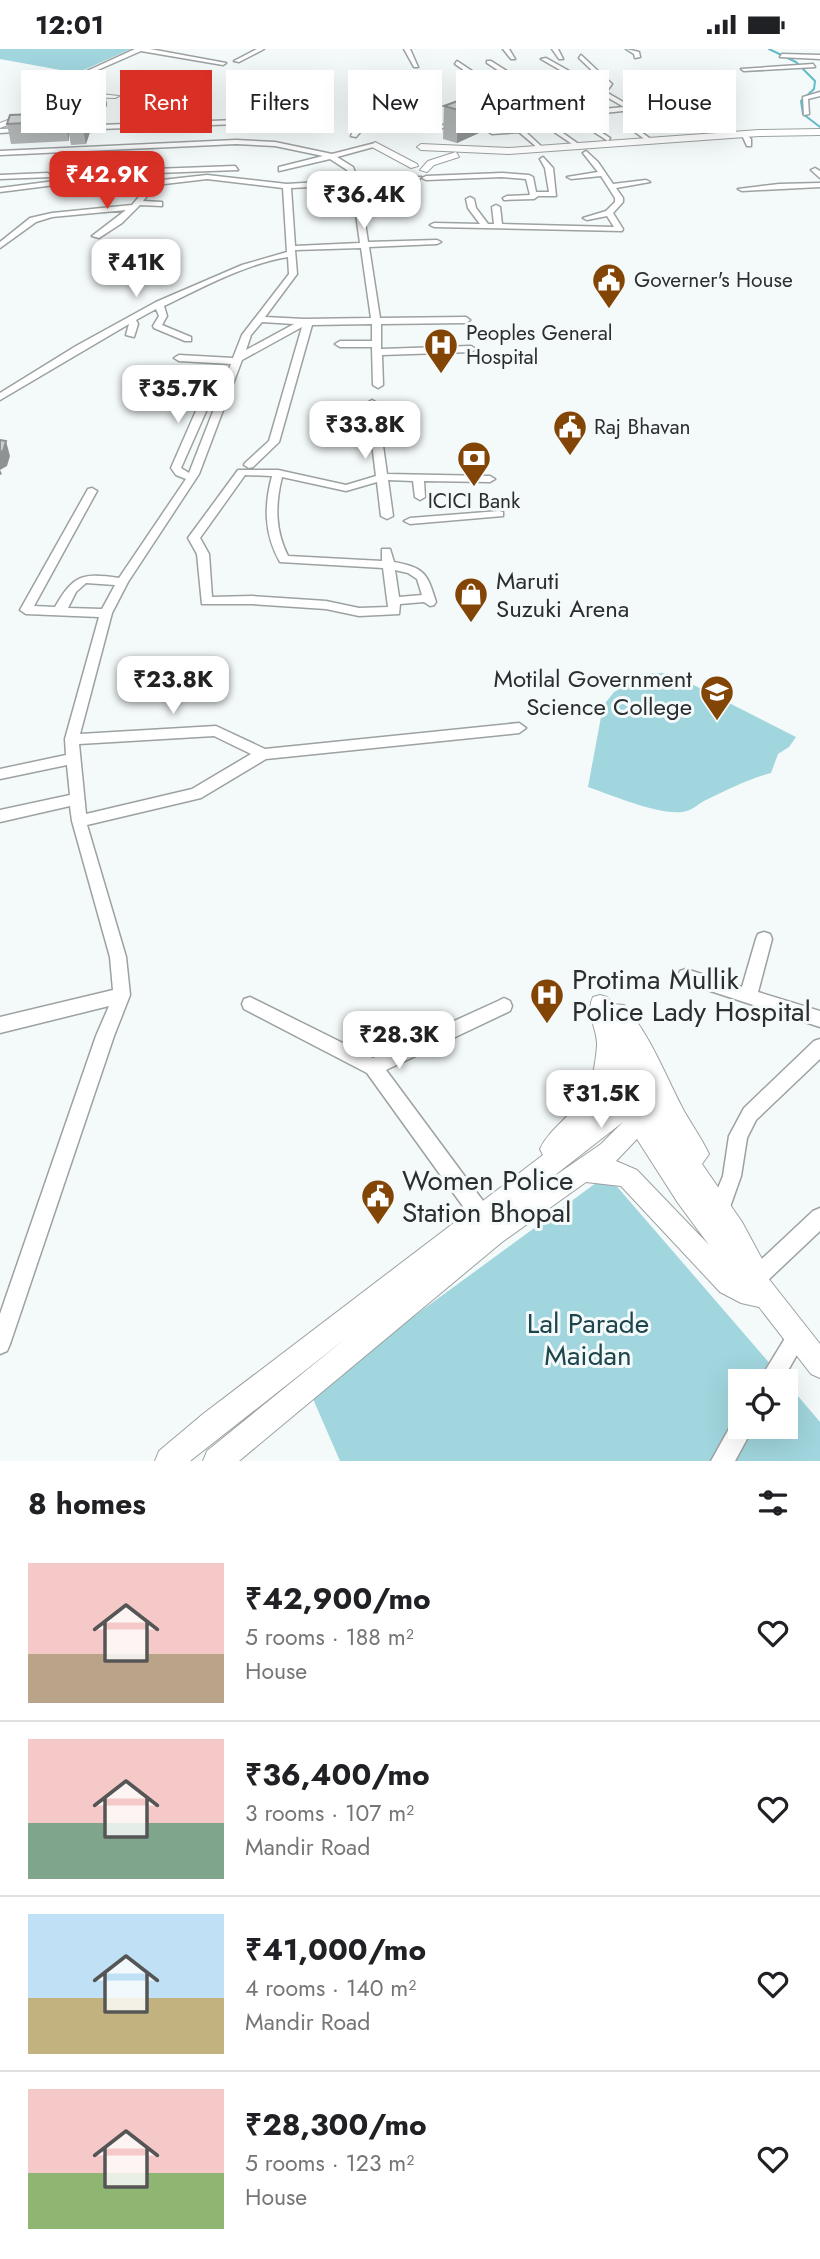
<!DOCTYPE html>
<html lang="en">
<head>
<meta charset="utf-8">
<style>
	body { margin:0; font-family:Jost,sans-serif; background:#f2f2f2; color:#202124; height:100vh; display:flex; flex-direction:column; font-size:26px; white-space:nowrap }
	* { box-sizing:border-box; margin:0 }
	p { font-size:23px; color:#757577 }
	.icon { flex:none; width:38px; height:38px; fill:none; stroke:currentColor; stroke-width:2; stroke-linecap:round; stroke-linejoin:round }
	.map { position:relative; height:1412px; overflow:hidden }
	.details { display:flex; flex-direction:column; background:#fff; flex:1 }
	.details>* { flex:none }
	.banner { position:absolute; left:21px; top:21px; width:779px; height:63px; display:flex; gap:14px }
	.tools { position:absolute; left:728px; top:1320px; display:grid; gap:14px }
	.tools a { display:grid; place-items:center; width:70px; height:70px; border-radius:0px; background:#fff; box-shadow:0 7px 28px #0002; font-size:35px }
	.price { position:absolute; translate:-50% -60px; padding:0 16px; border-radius:14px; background:#fff; color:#222; font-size:23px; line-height:46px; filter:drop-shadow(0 2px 4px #0008) }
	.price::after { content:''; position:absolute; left:50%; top:42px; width:21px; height:16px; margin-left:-10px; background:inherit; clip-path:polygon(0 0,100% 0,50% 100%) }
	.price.active { background:#d93025; color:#fff }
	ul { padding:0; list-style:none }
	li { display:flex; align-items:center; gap:21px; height:175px; padding:0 28px }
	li+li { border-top:2px solid #e0e0e0 }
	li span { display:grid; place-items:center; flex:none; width:196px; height:140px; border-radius:0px; color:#555 }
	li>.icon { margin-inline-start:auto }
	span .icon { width:84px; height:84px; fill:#fffc; stroke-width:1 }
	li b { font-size:30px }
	h2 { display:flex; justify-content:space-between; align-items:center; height:84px; padding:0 28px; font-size:30px }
	.tag { padding:0 24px; border-radius:0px; background:#fff; box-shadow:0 7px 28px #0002; font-size:24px; line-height:63px }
	.tag.active { background:#d93025; color:#fff }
	.status { display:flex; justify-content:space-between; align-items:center; height:49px; padding:0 35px; background:#fff; direction:ltr }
	.status svg { height:19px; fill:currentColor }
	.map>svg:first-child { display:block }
</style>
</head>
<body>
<div class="status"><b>12:01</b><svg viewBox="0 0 49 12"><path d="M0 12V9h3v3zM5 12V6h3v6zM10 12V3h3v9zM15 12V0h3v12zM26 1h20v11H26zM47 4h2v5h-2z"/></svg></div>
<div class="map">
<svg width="820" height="1412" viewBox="0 0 820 1412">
	<rect width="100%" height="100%" fill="#f4f9fa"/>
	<path fill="#a1d6de" d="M0,0h131l-54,24 -77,-14z
		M647,624h15l16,4 118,60 -7,10 -11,7 -7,19c-23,6 -44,17 -65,27 -7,3 -12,9 -19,11 -23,7 -75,-16 -99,-24l15,-81 11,-14z
		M607,1126l178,206h-45v45h46v-44l34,40v39h-480l-30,-69z"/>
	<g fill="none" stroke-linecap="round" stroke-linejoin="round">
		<path stroke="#62bbc8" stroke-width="2" d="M769,0l27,13 19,19 -1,8 -13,12 2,13 17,13"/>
		<g stroke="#9ca1a1" stroke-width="3">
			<path id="minor" d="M135,0h15l76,14 -3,2 -82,-14 -73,32 -5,-1z
				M257,0h7l-25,13 -5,-1z
				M404,0h6l8,18h-4z
				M503,0h6l6,10h-4z
				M552,0h6l5,10h-4z
				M626,0l13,3 1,5 -5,1 -1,-4z
				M782,5l38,1v4l-40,-2z
				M581,6l31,29 -6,8 26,15 72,-7 3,2 -131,14 34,22 -2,3 -39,-25 -26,3 37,26 -2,3 -43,-29 -21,2 27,25 -2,3 -20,-17 -27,2 -3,-2 26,-4 -9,-6 -96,9 -3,-2 93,-10 -22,-7 2,-3 29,9 21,-2 -75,-52 2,-3 81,54 25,-2 -76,-50v-2h4l80,51 53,-5 -83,-48 5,-1 55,31 5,-5 -27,-26z
				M813,15l2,3 -71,4 -3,-2z
				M820,43v4l-12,3 1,15 -5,1 -1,-18z
				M409,45l2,3 -22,2 -3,-2z
				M244,69l2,3 -7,3 -168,6 -3,-2 3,-2 167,-6z
				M399,69l2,3 -35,4 -10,12 -5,-1c7,-20 30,-16 48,-18z
				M661,75l-2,3 -22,2 15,11 -2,3 -22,-16z
				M27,79l2,3 -29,2v-4z
				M741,84h4l6,6v7h-4z
				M236,91l39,2 57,12 43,-11 2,3 -40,11 16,10 5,13 63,-3 -3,4 -59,3 9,58 69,-2 4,2 -4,2 -68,3 11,71 86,-1 4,3 -4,3 -85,1v25l90,-3 5,3 -5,3 -89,3 1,30 -5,3 -5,-3 -1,-38h-32l-5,-3 5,-3h32v-17l-60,1 -33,117 -26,25 -4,1 -5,-3 1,-2 24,-22 33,-114 -60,33 -43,114 -71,108 -16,31 -32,121 136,-8 49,23 254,-26 7,5 -7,5 -253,26 -65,39 -114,27 39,132 4,38 -16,41 -104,308 -3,7 -7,3v-40l96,-278 13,-30 -109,27v-16l113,-27 -3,-33 -38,-136 -2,-15 -70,16v-12l70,-15 -3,-30 -67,14v-10l66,-14 -1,-16 34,-122 -73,-3 -6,-4 68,-121 4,-1 5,3 -63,115 21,1c19,-33 28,-34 64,-29l67,-99 -10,-4 -5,-7 35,-80 8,-9 14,-7 3,-8 -52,-3 -5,-3 5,-3 54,3 9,-23 47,-61 -1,-17c-43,7 -85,30 -124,49l3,10 -5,9 29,12v4h-6l-31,-13 -1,-2 6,-10 -3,-7 -20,11 2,4 -4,13 -8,-2 3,-11 -129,76v-7l76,-47 80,-44 86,-37 45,-13 -4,-64 -76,-9 -51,6 -13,16 19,1v4l-22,-1 -18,18 -23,15 -7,-2 34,-26 -74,7 -16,5 -36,26v-6l30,-24 22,-5 80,-8 16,-19 -93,-1 -55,7v-4l55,-7 89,1 63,-7 80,9 64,-4 -4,-10 -17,-11 -51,12v-4l44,-11 -48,-10 -39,-2 -236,11v-4zM352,136l8,58 -65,3 -4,-58zM361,199l10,70 -67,1 -39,-2 32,-43 -2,-24zM262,273l32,2 -48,26 5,-15zM225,332l-36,92 -8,-5 35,-79zM86,534l29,2 -13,24 -34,-1 8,-16zM214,687l37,18 -59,35 -106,25 -7,-70z
				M586,102l12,11 15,22 33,-4 4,2 -34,6 7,10v4l-10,11 10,16 -1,2 -188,-4 -4,-2 4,-2 46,1 -12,-16 -2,-9 4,-2 4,2 2,9 12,16h6l-2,-17 4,-2 4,2 2,17 112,3 -7,-11 -20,4 -4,-2 23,-7 9,-9v-4l-14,-22 -30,3 -4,-2 31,-5 -15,-19z
				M543,108l10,11 3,28h-18l-4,3 -30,1 -1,-2 4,-2 23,-1 -4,-16 -24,-2 -76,3 -4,-2 4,-2 76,-3 27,2 4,2 3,15h13l-4,-24 -5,-9z
				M235,117l3,4 -166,6 -4,-2 4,-2z
				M815,119l5,3v7l-9,-8z
				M48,124l3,4 -51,2v-4z
				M820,134v4l-78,4 -4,-2 41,-5z
				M372,351l5,3 10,71 103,2 5,3 -5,3 -66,-1 1,16 -5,3 -5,-3 -2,-16 -25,-1 5,36 -6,3 -6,-3 -4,-34 -31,9 -64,-14c-7,28 -7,53 6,79l94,5v-12h8l4,13c31,6 33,11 42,40l-2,3 -4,1 -6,-4 -24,2 -1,10 -40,2 -33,-7 -74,-5h-50l-5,-50 -9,-16 50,-68h40l68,15 30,-9 -9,-73zM245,426l27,1c-8,30 -8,58 8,86l103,6 5,39 -29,1 -33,-7 -74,-5 -40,1 -3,-43 -9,-16zM395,521l13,3 9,6 5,16 -23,2z
				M499,462l4,1v4l-93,8 -6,-3 6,-3z
				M764,883l6,2 2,5 -14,53 62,19v16l-140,-46 -2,-5 2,-5 6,-2 56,18 14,-48 2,-5z
				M250,948l123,61 125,-57 6,-3 6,3 2,5 -2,5 -124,59 103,139 3,7 -3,7 -7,3 -7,-3 -108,-150 -123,-64 -2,-5 2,-5z
				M820,990v20l-64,61 -9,18 -6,38 -11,31 -7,3 -7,-3 -3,-7 10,-24 6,-40 15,-28 70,-67z
				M820,1159v23l-55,52 -7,3 -7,-3 -3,-7 3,-7 62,-58z
				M797,1278l7,3 3,7 -25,44h-23l31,-51z
				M740,1367v10h14l-19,35h-24l24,-43z"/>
		</g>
		<g stroke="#9ca1a1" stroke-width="2">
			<path id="major" d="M50,32h6l11,9 -6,8 -7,-2 5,-6 -9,-5z
				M94,37l7,2 -10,5 28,3 -4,2 -33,-1 -82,31v-5z
				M820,80v6l-61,1 -250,18 -88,-4 -4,-3 4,-3 88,4 250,-18z
				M375,93l42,22 1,2 -7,2 -39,-21z
				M456,103l3,5 -25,8 -7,7 -7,-2 8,-9z
				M600,946l7,2 5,7 12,1c27,31 41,70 60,106 8,14 18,28 25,43l-7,10 40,58 28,52 -2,4 52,66v34l-9,-4 -52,-67 -18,-4 -21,-11 -99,-106 -35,-4 -84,60 -263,219h-36l4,-10 138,-112 -155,122h-35l4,-10 44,-37 340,-259 -3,-6c11,-24 40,-37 50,-65 4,-12 6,-26 7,-38 1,-16 -12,-33 -4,-49zM611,1037l6,12 -17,14zM623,1073l-22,22 -55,38 68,-53zM637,1090l41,64 31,42 -72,-75 -21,-9z"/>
		</g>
		<use href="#minor" fill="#fff" fill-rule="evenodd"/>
		<use href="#major" fill="#fff" fill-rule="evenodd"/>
	</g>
	<path fill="#afb3b4" d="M97,34h6l4,22 -4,10h-7l-3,8h-5l2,9 -4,12 -15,1 -2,-11v7l-58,3 -4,-20 58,-11 3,16 15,-12 -3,-16z
		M178,43l3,22 -20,6 -21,-3 -4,-22z
		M481,52l-2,32 -22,10 -14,-4 1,-33z"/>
	<path fill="#8f9292" d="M97,31l2,13 4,-10 4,22 -4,10 -4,-22 -3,-10z
		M178,43l3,22 -20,6 -4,-22z
		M92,44l4,22 -3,8 -4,-22z
		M481,52l-2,32 -22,10 1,-33z
		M65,64l4,20v8l-4,-20z
		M87,68l3,15 -4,12 -3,-15z
		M6,392l4,15 -3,10 -7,4 2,4 -2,1v-23z"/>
	<path fill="#ccd0d1" stroke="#8f9292" stroke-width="2" d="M89,29l8,2 -1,3h7l-4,10h-7l-3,8h-9z
		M153,40l25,3 -21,6 -21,-3z
		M466,49l15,3 -23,9 -14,-4z
		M65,64v8l-58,3 3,-9z
		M73,68h14l-4,12 -15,1z
		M0,391l6,1 -3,10 -3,1z"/>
	<defs>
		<g id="civic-pin" transform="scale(1.75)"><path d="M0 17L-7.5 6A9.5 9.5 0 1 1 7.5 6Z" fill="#834505" stroke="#f4f9fa"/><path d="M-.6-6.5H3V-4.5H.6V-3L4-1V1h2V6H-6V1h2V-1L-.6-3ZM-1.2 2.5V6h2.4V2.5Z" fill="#fff"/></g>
		<g id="hospital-pin" transform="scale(1.75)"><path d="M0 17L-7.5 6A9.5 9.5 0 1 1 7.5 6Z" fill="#834505" stroke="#f4f9fa"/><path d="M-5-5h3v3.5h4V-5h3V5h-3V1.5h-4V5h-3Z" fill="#fff"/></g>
		<g id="bank-pin" transform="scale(1.75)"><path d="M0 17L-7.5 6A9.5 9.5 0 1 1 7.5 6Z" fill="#834505" stroke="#f4f9fa"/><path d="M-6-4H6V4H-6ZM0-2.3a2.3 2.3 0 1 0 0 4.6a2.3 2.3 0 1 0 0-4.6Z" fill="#fff"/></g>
		<g id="shop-pin" transform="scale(1.75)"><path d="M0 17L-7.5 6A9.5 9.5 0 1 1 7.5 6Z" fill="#834505" stroke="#f4f9fa"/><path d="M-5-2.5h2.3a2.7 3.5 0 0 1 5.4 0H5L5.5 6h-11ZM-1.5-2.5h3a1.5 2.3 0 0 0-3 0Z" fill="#fff"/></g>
		<g id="university-pin" transform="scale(1.75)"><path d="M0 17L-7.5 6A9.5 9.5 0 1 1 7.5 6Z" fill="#834505" stroke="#f4f9fa"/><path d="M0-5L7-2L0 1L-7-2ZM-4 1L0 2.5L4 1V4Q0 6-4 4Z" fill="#fff"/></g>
	</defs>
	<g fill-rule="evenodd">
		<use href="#civic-pin" x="609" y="231"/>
		<use href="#hospital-pin" x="441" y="296"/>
		<use href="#civic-pin" x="570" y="378"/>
		<use href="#bank-pin" x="474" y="409"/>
		<use href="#shop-pin" x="471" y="545"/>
		<use href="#university-pin" x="717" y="643"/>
		<use href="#hospital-pin" x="547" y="946"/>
		<use href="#civic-pin" x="378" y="1147"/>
	</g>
	<g text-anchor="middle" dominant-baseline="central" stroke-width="6" stroke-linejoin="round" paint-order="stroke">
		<g font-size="21" fill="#2b2d2e" stroke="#f4f9fa" text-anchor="start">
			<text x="634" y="231">Governer's House</text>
			<text x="466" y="284">Peoples General<tspan x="466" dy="24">Hospital</tspan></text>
			<text x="594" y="378">Raj Bhavan</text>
			<text x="474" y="452" text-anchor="middle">ICICI Bank</text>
		</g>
		<g font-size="24" fill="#2b2d2e" stroke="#f4f9fa" text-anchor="start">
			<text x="496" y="531">Maruti<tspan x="496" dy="28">Suzuki Arena</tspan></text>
			<text x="692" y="629" text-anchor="end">Motilal Government<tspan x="692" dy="28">Science College</tspan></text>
		</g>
		<g font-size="28" fill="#2b2d2e" stroke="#f4f9fa" text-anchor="start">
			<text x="572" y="930">Protima Mullik<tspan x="572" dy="32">Police Lady Hospital</tspan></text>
			<text x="402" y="1131">Women Police<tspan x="402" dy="32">Station Bhopal</tspan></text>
		</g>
		<g font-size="28" fill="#1d464c" stroke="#f4f9fa">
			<text x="588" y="1274">Lal Parade<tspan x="588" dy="32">Maidan</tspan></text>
		</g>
	</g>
</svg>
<div class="tools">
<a><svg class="icon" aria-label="locate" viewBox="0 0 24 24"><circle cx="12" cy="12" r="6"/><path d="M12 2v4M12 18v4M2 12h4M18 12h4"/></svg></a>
</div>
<b class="price active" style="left:107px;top:162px">₹42.9K</b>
<b class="price" style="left:364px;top:182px">₹36.4K</b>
<b class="price" style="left:136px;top:250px">₹41K</b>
<b class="price" style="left:178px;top:376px">₹35.7K</b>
<b class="price" style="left:365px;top:412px">₹33.8K</b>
<b class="price" style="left:173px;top:667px">₹23.8K</b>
<b class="price" style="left:399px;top:1022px">₹28.3K</b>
<b class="price" style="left:601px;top:1081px">₹31.5K</b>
<div class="banner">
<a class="tag">Buy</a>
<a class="tag active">Rent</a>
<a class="tag">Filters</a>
<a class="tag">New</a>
<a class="tag">Apartment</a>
<a class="tag">House</a>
</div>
</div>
<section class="details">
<h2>8 homes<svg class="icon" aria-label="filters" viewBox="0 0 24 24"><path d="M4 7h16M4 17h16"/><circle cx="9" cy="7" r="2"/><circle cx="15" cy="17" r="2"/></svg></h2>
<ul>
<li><span style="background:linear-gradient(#f6c9c9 65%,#b9a48a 0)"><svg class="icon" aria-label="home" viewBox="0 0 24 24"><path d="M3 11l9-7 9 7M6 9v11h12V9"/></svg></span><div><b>₹42,900/mo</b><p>5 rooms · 188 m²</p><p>House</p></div><svg class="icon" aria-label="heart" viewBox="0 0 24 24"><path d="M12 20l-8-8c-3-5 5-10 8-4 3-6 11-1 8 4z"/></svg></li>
<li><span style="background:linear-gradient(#f6c9c9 60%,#7fa58c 0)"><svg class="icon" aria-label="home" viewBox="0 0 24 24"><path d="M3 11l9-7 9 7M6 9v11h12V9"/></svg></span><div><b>₹36,400/mo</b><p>3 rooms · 107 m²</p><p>Mandir Road</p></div><svg class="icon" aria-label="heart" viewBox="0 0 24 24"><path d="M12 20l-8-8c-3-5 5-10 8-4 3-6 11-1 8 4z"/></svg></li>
<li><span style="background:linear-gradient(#bfe0f5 60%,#c2b280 0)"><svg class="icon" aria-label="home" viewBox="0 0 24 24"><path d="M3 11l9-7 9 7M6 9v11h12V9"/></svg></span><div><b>₹41,000/mo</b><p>4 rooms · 140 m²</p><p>Mandir Road</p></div><svg class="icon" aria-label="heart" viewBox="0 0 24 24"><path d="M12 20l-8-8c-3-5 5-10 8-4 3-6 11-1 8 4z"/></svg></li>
<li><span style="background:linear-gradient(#f6c9c9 60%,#8fb573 0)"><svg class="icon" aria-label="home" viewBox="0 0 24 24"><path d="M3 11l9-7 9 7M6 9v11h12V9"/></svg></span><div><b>₹28,300/mo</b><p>5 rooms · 123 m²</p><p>House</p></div><svg class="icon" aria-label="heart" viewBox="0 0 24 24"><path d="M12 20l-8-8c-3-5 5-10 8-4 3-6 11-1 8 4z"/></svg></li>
</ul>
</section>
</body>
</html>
